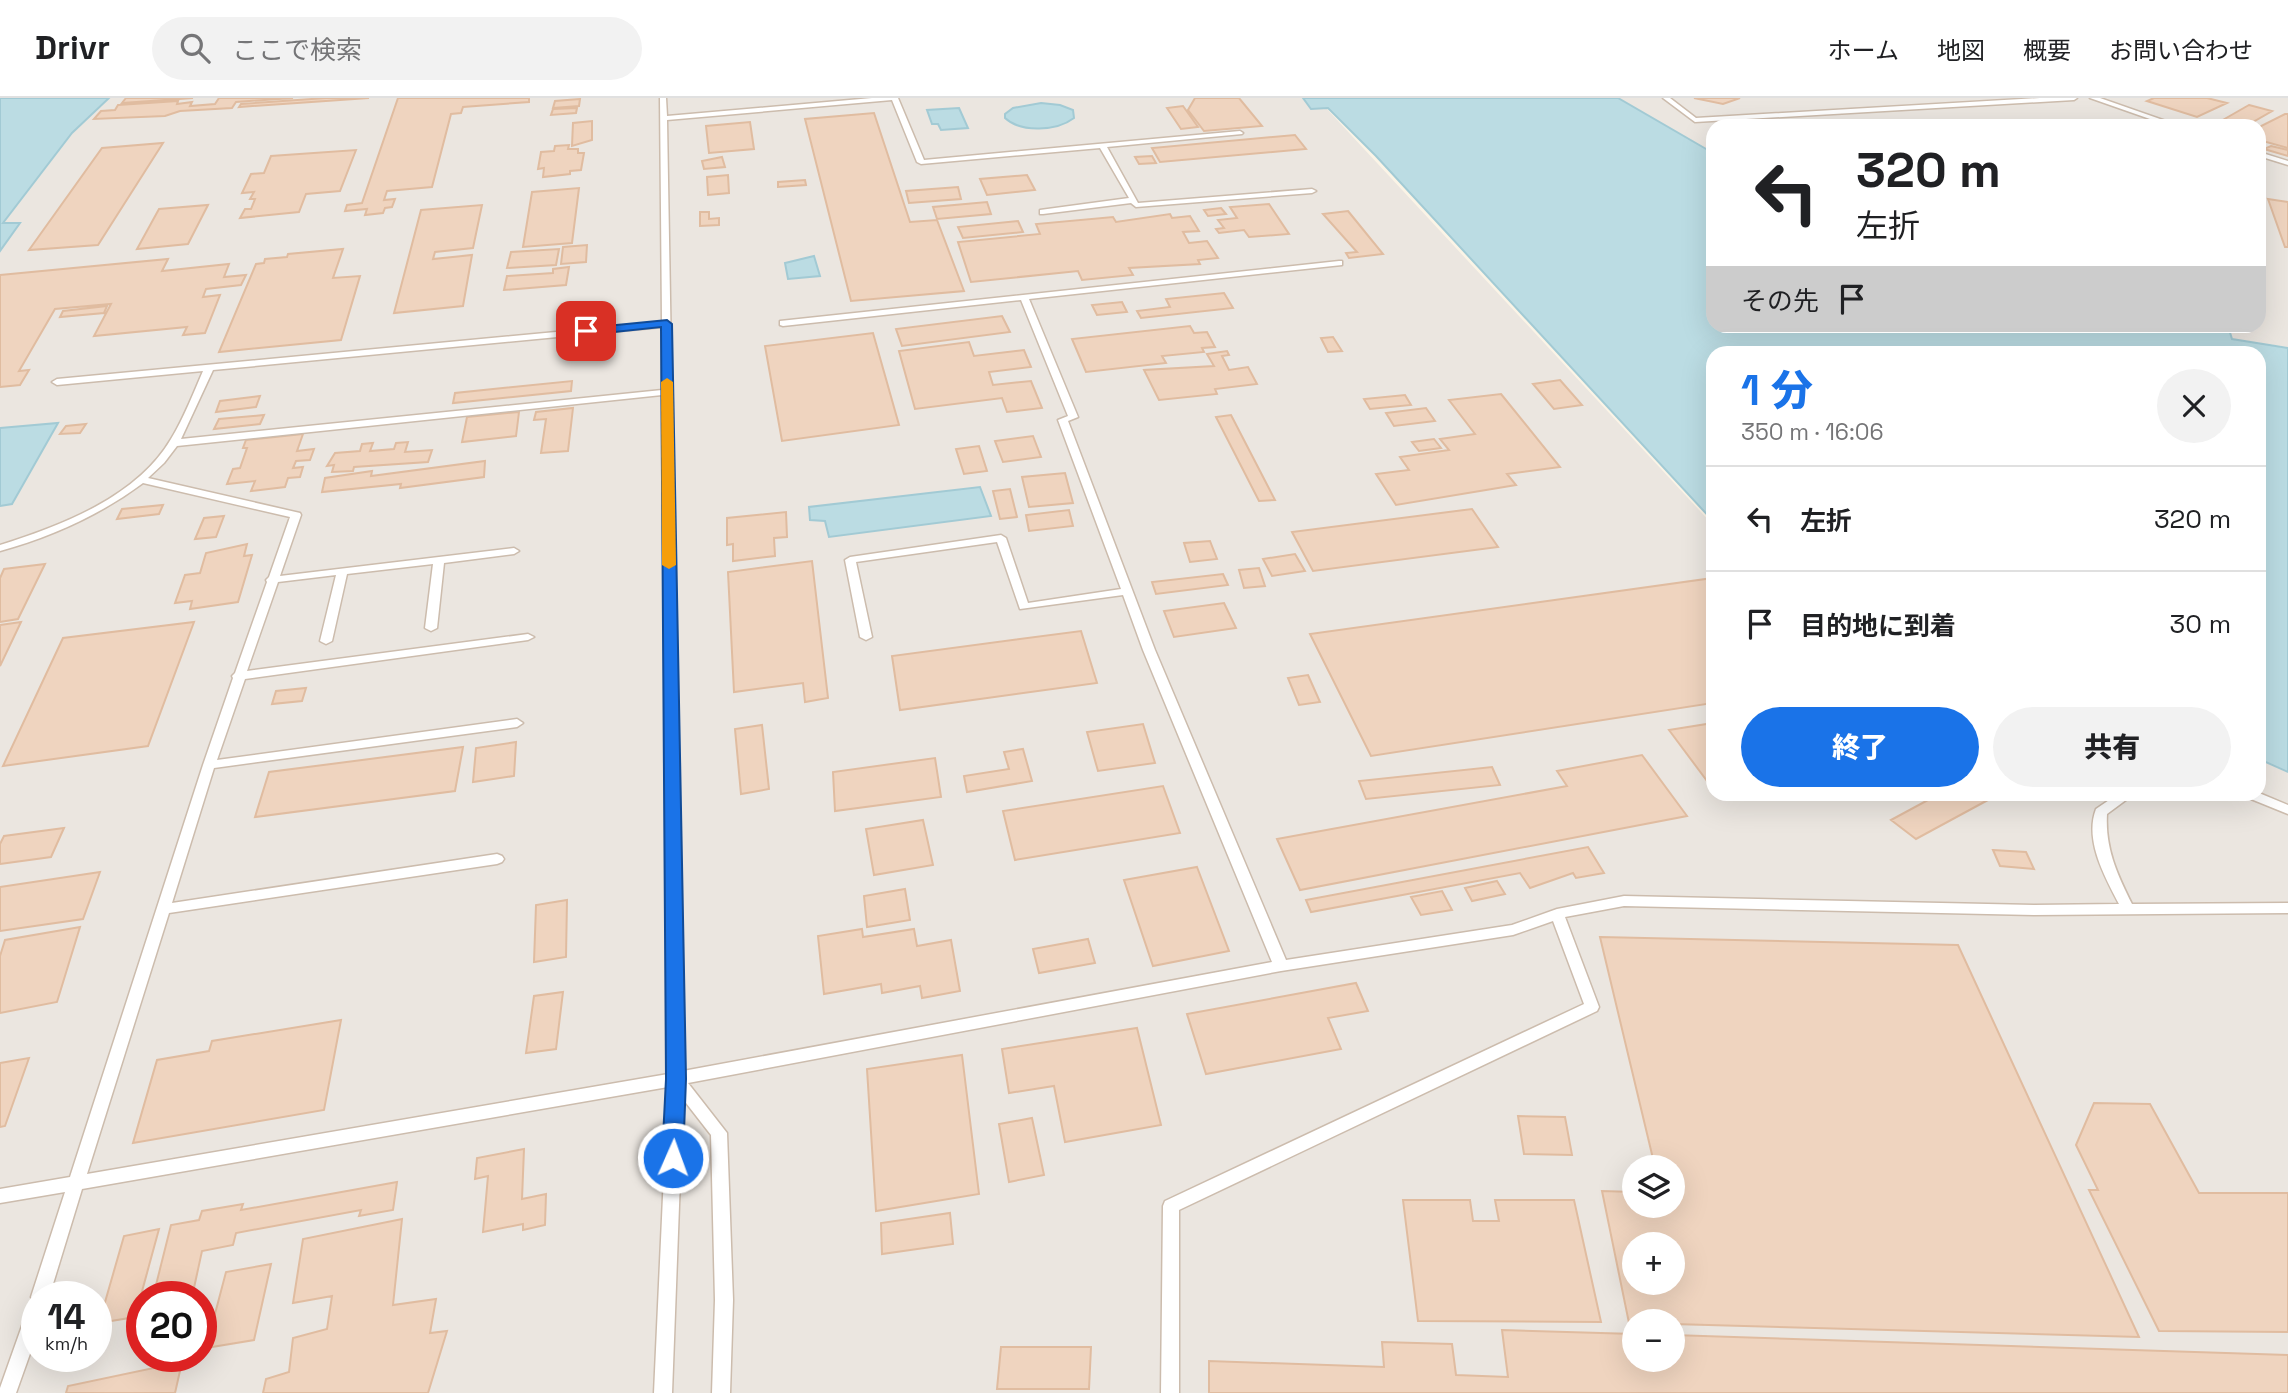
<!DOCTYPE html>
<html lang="ja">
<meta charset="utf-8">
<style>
body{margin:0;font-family:"Space Grotesk","Noto Sans JP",sans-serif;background:#f2f2f2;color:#202124;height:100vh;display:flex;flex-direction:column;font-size:26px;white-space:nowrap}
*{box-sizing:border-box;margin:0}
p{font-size:23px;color:#757577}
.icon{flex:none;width:38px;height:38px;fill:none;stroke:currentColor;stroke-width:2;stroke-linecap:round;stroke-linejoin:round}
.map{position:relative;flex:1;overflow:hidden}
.drawer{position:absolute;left:1706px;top:248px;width:560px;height:455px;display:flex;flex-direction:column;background:#fff;border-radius:21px;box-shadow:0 7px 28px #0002}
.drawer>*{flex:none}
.guide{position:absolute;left:1706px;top:21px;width:560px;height:214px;border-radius:21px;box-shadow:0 7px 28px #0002;background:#fff;color:#202124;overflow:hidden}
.controls{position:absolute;left:1622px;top:1057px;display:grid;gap:14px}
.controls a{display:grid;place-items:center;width:63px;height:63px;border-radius:50%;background:#fff;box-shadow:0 7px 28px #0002;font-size:35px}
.speed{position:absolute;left:21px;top:1183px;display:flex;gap:14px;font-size:35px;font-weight:700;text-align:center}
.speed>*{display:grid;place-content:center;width:91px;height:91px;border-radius:50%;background:#fff;box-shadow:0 7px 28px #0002;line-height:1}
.speed small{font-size:18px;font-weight:400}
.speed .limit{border:10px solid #d22;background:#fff;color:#111}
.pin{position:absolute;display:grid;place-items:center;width:60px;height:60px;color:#fff;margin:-30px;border-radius:14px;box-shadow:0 4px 10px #0006}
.me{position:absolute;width:77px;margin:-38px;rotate:2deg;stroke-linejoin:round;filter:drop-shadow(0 0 5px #0008)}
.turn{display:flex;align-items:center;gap:24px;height:147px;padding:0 35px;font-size:32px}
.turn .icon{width:91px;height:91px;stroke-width:2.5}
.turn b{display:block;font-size:49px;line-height:60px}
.then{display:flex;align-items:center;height:66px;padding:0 35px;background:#0003;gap:14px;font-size:26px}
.round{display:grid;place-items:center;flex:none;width:74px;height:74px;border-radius:37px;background:#f2f2f2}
.head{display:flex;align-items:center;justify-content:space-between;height:119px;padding:0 35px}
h1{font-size:42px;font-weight:800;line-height:52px;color:#1a73e8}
.cta{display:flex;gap:14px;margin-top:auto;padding:14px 35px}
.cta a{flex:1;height:80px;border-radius:42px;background:#1a73e8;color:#fff;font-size:28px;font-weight:800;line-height:80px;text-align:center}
.cta a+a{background:#f2f2f2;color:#202124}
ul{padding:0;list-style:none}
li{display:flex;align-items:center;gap:21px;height:105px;padding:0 35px;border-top:2px solid #e0e0e0}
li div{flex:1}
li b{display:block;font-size:26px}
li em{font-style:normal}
header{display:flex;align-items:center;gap:42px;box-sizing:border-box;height:98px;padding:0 35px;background:#fff;border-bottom:2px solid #e0e0e0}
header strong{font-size:33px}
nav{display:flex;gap:38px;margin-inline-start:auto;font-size:24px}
.search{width:490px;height:63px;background:#f2f2f2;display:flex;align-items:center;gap:18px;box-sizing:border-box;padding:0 24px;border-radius:38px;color:#757577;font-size:26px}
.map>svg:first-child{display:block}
</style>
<header>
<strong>Drivr</strong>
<div class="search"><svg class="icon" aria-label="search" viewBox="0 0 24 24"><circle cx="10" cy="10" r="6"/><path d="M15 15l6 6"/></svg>ここで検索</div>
<nav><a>ホーム</a><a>地図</a><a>概要</a><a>お問い合わせ</a></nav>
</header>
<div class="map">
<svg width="2288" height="1295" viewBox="0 0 2288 1295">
<rect width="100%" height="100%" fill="#fbf4e6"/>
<path fill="#ebe6e0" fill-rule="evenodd" d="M110 0H1302L1311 11 1326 10 1713 427V696H2259V662L2288 674V1295H0V408L13 406 58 326 0 330V153L19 126H3L73 35ZM1634 1069H1673V1108H1634ZM1634 1146H1673V1185H1634ZM37 1199H96V1258H37ZM142 1199H201V1258H142ZM1634 1223H1673V1262H1634Z
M1619 0H2288V249L2232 241 2228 228H2259V28H1713V55Z"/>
<path fill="#bbdce3" stroke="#a2cad4" stroke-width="2" d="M0 0H109L72 35 3 125H20L0 153Z
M1303 0H1618L1713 55V228H2228L2232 241 2288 250V674L2259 661V256H1713V423L1376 58 1328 10 1311 11Z
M1041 5 1060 7 1073 12 1074 20C1057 33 1021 35 1005 20V16L1013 10Z
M959 10 968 30 941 32 938 26H932L927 12Z
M814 158 820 178 788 181 785 165Z
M58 325 12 406 0 408V330Z
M980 389 991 418 829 439 825 423 810 422 809 409Z"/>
<path fill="#efd4bf" stroke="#e0bca0" stroke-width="2" fill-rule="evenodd" d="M126 0H193L122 5Z
M219 0H293L236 4 232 10 180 13 165 18 94 21 101 13 115 12 118 7 178 3 177 6 192 4 190 8 215 6Z
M326 0H369L239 9 241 6Z
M398 0H529V4L463 9 461 15 451 16 432 89 387 93 384 102 395 101 392 109 385 110 383 115 365 117 367 111 345 113 347 107 362 105Z
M1195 0H1239L1262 28 1204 33 1188 12Z
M1694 0H1740L1723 6Z
M2154 0H2207L2227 5 2197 19 2147 3Z
M580 1 579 8 553 10 555 3Z
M2249 7 2272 13 2246 28 2214 27Z
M1183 8 1198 29 1181 31 1167 10Z
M577 10 576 15 551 17 553 11Z
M874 15 910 124 937 122 964 193 851 203 805 21Z
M2285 16H2288V50L2259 42V29Z
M592 23V42L572 48 573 25Z
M750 24 754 51 709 55 706 28Z
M1295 37 1306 51 1160 64 1152 50Z
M163 45 98 147 29 152 102 50Z
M569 47 568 51H578V55H584L581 72 570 73V76L543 79 544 70 538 71 541 54 554 53 555 48Z
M2271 48 2288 52V58L2264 51Z
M356 52 340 93 306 96 299 114 240 120 245 111H251L255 101H250L254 94 242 95 251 76 264 75 271 58Z
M1152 58 1156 65 1139 66 1135 59Z
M722 59 725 69 704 71 702 63Z
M728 77 729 95 708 97 707 79Z
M1027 77 1035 92 987 97 980 81Z
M805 82 806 87 778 89V84Z
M958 89 961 101 909 105 906 93Z
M579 90 572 145 523 149 532 94Z
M2268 101 2288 104V149H2285Z
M987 104 991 116 937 121 933 109Z
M1269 106 1289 136 1249 139 1244 132 1219 135 1216 131 1224 130 1218 122 1237 120 1230 109Z
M208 107 188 146 137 151 159 111Z
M482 107 473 150 435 154 433 161 472 157 463 208 394 215 421 112Z
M1221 110 1226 116 1208 118 1204 112Z
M1348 113 1383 156 1349 160 1346 155 1357 154 1323 116Z
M700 114H709V121L719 120V127L700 128Z
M1170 116 1172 120 1190 118 1199 133 1183 134 1189 145 1207 143 1218 160 1198 162 1200 166 1129 170 1133 177 1082 182 1078 173 971 184 958 144 1040 136 1036 126 1113 119 1116 124Z
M1018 123 1023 134 963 140 958 129Z
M587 147 586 164 561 166 563 149Z
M343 151 333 180 360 178 341 242 219 254 256 166 264 165 265 161 287 159 288 156Z
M559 151 556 167 507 170 511 154Z
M168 161 162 173 229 166 224 179 246 177 241 187 206 191 203 199 220 197 205 235 183 237 187 229 94 238 111 206 55 211 19 273 29 272 20 287 0 289V177Z
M569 169 566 187 504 192 507 178 553 175V171Z
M1224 195 1233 210 1141 220 1137 213 1170 209 1166 201Z
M1122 204 1127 214 1097 217 1092 207Z
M107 208 104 215 60 219 63 213Z
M1002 218 1010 234 902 248 896 231Z
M1190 228 1194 235 1207 234 1215 249 1202 250 1204 254 1162 258 1166 265 1086 274 1072 241Z
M873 235 899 327 782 343 765 248Z
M1333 239 1342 253 1328 254 1321 240Z
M602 243 601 252 588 253 589 245Z
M969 244 974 258 1024 252 1031 269 989 274 993 287 1031 283 1042 310 1007 314 1002 300 915 311 899 253Z
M1227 253 1229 257 1222 258 1229 272 1248 269 1257 286 1215 291 1217 296 1159 302 1144 272 1214 268 1207 256Z
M1560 282 1582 307 1554 311 1533 286Z
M572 283 571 293 453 305 455 295Z
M1501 296 1560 369 1507 376 1516 387 1396 407 1376 376 1409 372 1400 359 1449 352 1440 341 1475 336 1449 302Z
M1405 297 1411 307 1370 311 1364 301Z
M260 298 256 309 216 314 220 303Z
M573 310 568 353 541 355 546 321 534 322 536 314Z
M1426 310 1435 323 1394 328 1386 315Z
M519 314 516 338 462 344 467 319Z
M264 317 260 326 214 331 219 321Z
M1231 317 1275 402 1259 403 1216 319Z
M86 326 80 335 60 336 66 328Z
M303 336 297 353 314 351 310 362 296 363 293 370 303 369 300 379 288 380 285 389 251 393 255 383 227 386 233 371 240 370 247 350H243L246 342Z
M1033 338 1041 359 1003 364 995 343Z
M1434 341 1441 350 1419 353 1412 344Z
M408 344 405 354 432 352 428 364 354 369 353 373 332 374 334 367 327 368 335 355 360 353 362 346 373 345 370 353 394 351 396 345Z
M979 348 987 373 964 376 956 351Z
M485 363 484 379 400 390 401 386 322 394 325 380 372 373 371 378Z
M1065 375 1073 405 1029 409 1022 379Z
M1010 391 1017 419 1000 421 993 393Z
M163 407 159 416 117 421 122 411Z
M1472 411 1498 449 1313 473 1292 434Z
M1069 412 1073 428 1029 433 1026 417Z
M786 414 787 439 774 440 775 458 733 463V446L727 447V420Z
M224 418 216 439 195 441 204 420Z
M1210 443 1217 461 1190 464 1184 445Z
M247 446 244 458 252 457 238 504 190 511 192 503 175 505 185 477 200 475 206 455Z
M1295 456 1305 473 1272 478 1263 461Z
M812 463 828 600 805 604 803 585 734 594 728 474Z
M45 466 18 521 0 524V480L4 471Z
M1259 470 1265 488 1244 490 1239 472Z
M1223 476 1228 487 1156 496 1152 484Z
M1713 480V605L1371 658 1310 536Z
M1224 505 1236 530 1174 539 1164 513Z
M21 524 0 568V527Z
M194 524 148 648 3 668 63 540Z
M1081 533 1097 585 900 612 892 558Z
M1308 577 1320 604 1299 607 1288 580Z
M306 590 302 603 272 606 276 593Z
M1713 625V691L1669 632Z
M1143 626 1155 665 1098 673 1087 634Z
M762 627 769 691 741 696 735 631Z
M516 644 514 678 473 684 476 650Z
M463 649 455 693 255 719 269 674Z
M1023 651 1032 683 967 694 964 678 1009 671 1004 654Z
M1642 657 1687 718 1300 792 1277 741 1567 688 1557 673Z
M935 660 941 699 835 713 833 674Z
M1492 669 1500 687 1366 701 1359 683Z
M1163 688 1180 735 1015 762 1003 713Z
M1939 696H1999L1916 741 1891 722Z
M923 722 933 767 874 777 866 731Z
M64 730 51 759 0 766V746L4 738Z
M1588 749 1604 775 1576 780 1573 775 1530 790 1520 775 1311 814 1306 802Z
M1993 752 2026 754 2034 771 2000 768Z
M1197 769 1229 853 1153 868 1124 782Z
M100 774 83 821 0 833V789Z
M1497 783 1505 796 1472 803 1465 790Z
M905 791 910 822 867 829 864 798Z
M1442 793 1452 812 1421 817 1411 799Z
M567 802 566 859 534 864 536 807Z
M80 829 57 904 0 915V858L5 842Z
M862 831 863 839 914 831 917 848 951 842 960 893 922 900 920 888 882 895 881 886 824 896 818 838Z
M1600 839 1958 847 2139 1239 1673 1226V1223L1629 1225 1602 1093 1634 1094V1108H1673V1069H1655ZM1634 1146H1673V1185H1634Z
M1088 841 1095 865 1039 875 1033 851Z
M1356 885 1368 913 1328 920 1341 951 1206 976 1187 916Z
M563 894 556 951 526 955 534 898Z
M341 922 324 1012 133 1045 157 962 209 953 212 943Z
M1137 930 1161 1027 1065 1044 1054 988 1009 995 1002 951Z
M962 957 979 1096 876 1113 867 971Z
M29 960 5 1028 0 1029V965Z
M2094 1005 2150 1006 2199 1095H2288V1234L2159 1233 2089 1092H2098L2076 1047Z
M1518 1018 1565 1019 1572 1057 1524 1056Z
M1032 1020 1044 1077 1009 1084 999 1026Z
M524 1051 522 1101 546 1096 545 1127 523 1132V1126L483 1134 488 1078 475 1081 477 1060Z
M397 1084 393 1112 359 1118 361 1112 236 1135 233 1147 202 1153 192 1199H153L171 1127 199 1122 202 1113 243 1106 241 1112Z
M1403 1102H1470L1473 1123H1499L1495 1102H1574L1601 1224 1418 1223Z
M950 1115 953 1146 882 1156 881 1125Z
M402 1121 393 1207 436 1201 430 1235 447 1233 428 1295H263L266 1281 289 1274 293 1240 327 1231 332 1198 293 1205 303 1141Z
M159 1131 135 1219 99 1225 124 1138Z
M271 1166 254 1242 206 1250 226 1174Z
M1502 1232 1634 1236V1262H1673V1237L2288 1257V1295H1209V1263L1384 1269 1382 1244 1452 1246 1456 1277 1508 1279Z
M1001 1249H1091L1089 1291H997Z
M182 1264 175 1295H66L68 1288Z"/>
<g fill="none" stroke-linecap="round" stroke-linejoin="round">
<g stroke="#ccbcad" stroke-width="3">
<path id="lane" d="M660 0H666L667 18 872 0H898L924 62 1240 33 1243 35 1242 36 1107 49 1138 105 1312 91 1316 93 1312 95 1136 109 1131 105 1043 116H1040V112L1129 100 1100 50 921 66 917 64 892 2 667 22 683 973 1272 864 1143 552 1123 497 1020 511 997 444 856 464 872 539 866 542 860 539 845 462 850 459 1001 437 1006 440 1028 505 1121 491 1058 322 1068 318 1021 202 783 228 780 227V223L1339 163H1342V167L1029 201 1078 319 1068 323 1155 552 1286 862 1512 827 1557 811 1624 798 2034 807 2119 806C2105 779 2084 742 2096 711L2118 696H2134L2107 716C2105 750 2117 776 2132 806L2288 805V815L2034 817 1624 808 1565 819 1599 909 1597 913 1179 1112V1295H1161L1163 1108 1165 1103 1584 906 1553 823 1513 837 1281 873 688 985 727 1035 733 1202 730 1295H712L715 1202 711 1037 683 1001 672 1295H654L668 989 82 1091 49 1199H37V1236L16 1295H0V1290L28 1211 31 1205 34 1204 31 1199 65 1094 0 1105V1091L70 1079 203 667 233 580 232 578 235 575 267 484 266 482 269 479 290 419 143 385C100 417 51 439 0 453V447C61 428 137 399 171 341 184 320 193 296 203 273L57 287 52 284 57 281 662 224ZM662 229V292L181 341 213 272ZM662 297 668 976 87 1076 169 815 497 766 502 764 504 761 502 758 497 756 172 805 214 670 517 629 523 625 517 621 217 662 245 581 528 542 534 539 528 536 247 573 278 484 336 477 320 543 326 546 332 543 347 476 433 466 425 530 431 533 437 530 444 465 514 456 519 453 514 450 280 478 301 417 300 415 148 380 164 365 177 348Z
M1663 0H1670L1696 20 2040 0H2077L2074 2 1695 24Z
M2090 0H2100L2180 28H2170Z
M2259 54 2288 63V67L2259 58Z
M2259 695 2288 707V716L2246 699 2244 696H2259Z"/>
</g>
<use href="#lane" fill="#fff" fill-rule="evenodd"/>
</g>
<path fill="#1a73e8" stroke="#114b97" stroke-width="2" d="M667 222 672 226 686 981 683 1060 680 1066 673 1069 665 1066 662 1060 666 981 661 229 586 237 580 233 586 230Z"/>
<path fill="#f59e0b" d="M667 280 673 284 676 467 669 471 662 467 661 284Z"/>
</svg>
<div class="controls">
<a><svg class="icon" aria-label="layers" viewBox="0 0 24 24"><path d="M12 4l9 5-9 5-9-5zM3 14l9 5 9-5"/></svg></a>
<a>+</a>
<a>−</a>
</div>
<div class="speed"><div>14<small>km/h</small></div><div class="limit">20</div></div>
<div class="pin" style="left:586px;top:233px;background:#d93025"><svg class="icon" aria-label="arrive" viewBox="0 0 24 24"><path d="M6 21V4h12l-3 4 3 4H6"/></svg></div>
<svg class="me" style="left:673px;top:1060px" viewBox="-20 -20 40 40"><circle r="17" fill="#1a73e8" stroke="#fff" stroke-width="3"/><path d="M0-11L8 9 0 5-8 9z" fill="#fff"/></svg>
<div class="guide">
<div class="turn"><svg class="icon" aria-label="left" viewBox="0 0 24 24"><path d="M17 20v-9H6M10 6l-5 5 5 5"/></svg><div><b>320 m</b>左折</div></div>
<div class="then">その先<svg class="icon" aria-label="arrive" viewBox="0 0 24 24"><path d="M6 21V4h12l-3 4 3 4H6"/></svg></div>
</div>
<section class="drawer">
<div class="head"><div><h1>1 分</h1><p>350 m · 16:06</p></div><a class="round"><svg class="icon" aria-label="close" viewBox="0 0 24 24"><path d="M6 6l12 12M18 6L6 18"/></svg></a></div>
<ul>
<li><svg class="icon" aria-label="left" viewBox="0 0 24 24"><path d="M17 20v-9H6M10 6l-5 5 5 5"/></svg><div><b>左折</b></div><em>320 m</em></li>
<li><svg class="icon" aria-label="arrive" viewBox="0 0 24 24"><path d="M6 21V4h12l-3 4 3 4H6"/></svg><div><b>目的地に到着</b></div><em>30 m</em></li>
</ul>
<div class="cta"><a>終了</a><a>共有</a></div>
</section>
</div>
